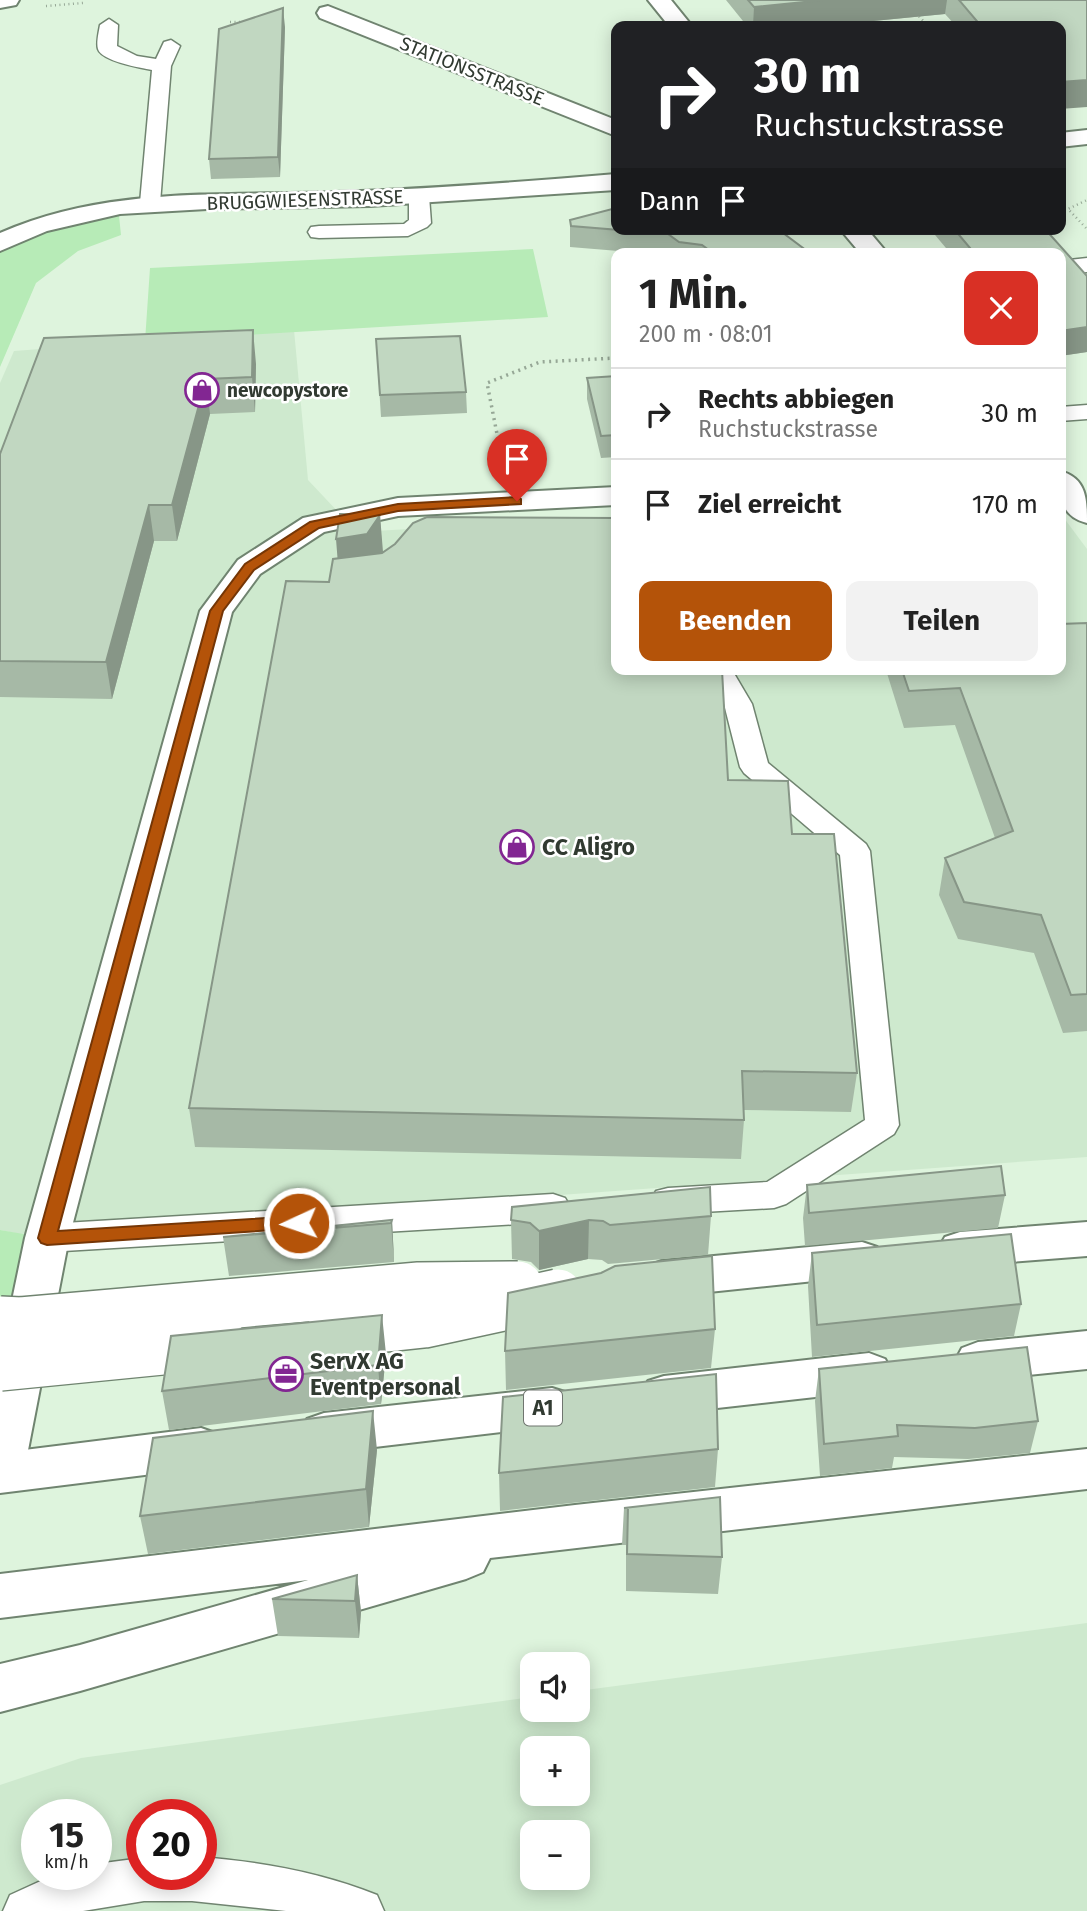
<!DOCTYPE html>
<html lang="de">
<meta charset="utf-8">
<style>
body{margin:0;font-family:"Fira Sans",sans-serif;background:#f2f2f2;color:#222;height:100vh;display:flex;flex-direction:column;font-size:26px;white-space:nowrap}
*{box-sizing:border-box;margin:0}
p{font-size:23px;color:#767676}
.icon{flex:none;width:38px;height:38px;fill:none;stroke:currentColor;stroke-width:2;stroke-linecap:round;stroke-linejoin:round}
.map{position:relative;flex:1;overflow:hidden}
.details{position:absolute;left:611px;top:248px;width:455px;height:427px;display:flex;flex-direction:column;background:#fff;border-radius:14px;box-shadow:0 4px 18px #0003}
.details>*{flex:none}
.guide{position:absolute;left:611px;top:21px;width:455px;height:214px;border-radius:14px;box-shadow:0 4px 18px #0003;background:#202124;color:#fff;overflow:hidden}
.tools{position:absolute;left:520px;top:1652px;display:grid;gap:14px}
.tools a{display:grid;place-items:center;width:70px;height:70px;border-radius:14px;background:#fff;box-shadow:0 4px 18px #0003;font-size:35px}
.speed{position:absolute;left:21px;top:1799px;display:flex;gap:14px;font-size:35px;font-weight:700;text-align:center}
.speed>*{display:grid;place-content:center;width:91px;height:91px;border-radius:50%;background:#fff;box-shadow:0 4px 18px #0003;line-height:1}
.speed small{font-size:18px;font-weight:400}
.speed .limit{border:10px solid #d22;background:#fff;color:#111}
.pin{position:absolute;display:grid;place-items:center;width:60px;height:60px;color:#fff;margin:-72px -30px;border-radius:50% 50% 50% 0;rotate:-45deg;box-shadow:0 0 7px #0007}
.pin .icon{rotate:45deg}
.me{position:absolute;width:77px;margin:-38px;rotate:267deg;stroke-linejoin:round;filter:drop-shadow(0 0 5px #0008)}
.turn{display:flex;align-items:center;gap:24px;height:147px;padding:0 28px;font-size:32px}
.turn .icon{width:91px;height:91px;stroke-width:2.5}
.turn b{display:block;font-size:49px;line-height:60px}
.then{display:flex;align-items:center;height:66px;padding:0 28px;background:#0003;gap:14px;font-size:26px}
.round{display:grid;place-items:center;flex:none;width:74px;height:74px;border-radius:14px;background:#f2f2f2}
.overview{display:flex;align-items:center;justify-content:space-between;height:119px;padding:0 28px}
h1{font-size:42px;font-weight:700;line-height:52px}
.action{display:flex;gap:14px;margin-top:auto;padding:14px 28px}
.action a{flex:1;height:80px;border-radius:14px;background:#b45309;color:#fff;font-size:28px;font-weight:700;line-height:80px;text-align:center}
.action a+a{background:#f2f2f2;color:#222}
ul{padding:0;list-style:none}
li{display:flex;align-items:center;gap:21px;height:91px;padding:0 28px;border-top:2px solid #e0e0e0}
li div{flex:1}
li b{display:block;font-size:26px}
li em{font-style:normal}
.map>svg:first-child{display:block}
</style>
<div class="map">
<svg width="1087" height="1911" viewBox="0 0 1087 1911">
<rect width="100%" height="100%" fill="#def4dd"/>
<path fill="#cee9ce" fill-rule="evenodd" d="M294 330 308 480 357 532 616 517V670H1060L1061 514 1087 549V1157L20 1234 0 1230V383L14 351Z
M1087 1623V1911H0V1785L81 1758 532 1697V1710H578V1691ZM532 1748H578V1794H532ZM37 1815H96V1874H37ZM142 1815H201V1874H142ZM532 1832H578V1878H532Z"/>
<path fill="#b7ebb7" d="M118 206 121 235 78 251 36 283 0 367V243Z
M533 249 548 317 145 341 150 268Z
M0 1230 47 1238 0 1437Z"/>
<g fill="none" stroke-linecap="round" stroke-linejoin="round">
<g stroke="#708470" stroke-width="3">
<path id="service" d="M109 19 118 25 117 46 137 56 156 59 164 42 171 40 180 46 171 66 160 203 157 207H143L140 203 152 70C141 68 101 61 98 49 96 43 99 31 100 25Z
M419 190 426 192 429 196 431 223 427 227 408 236 319 238 311 237 308 232 311 227 319 226 404 224 409 220V196L412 192Z
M1087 258V272L1060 274V261Z
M1087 405V419L1060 421V407Z
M703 670H732L752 704 768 763 866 844 870 851 899 1125 894 1134 786 1204 774 1208 668 1214 656 1211 651 1201 656 1191 668 1188 767 1182 865 1120 840 855 744 773 740 767 724 704Z
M553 1194 565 1198 571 1208 565 1218 553 1222 47 1252 34 1248 29 1238 34 1228 47 1224Z
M201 1857C262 1862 320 1872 377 1895L384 1911H286L192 1901H144L83 1911H3L10 1895 56 1874H96V1864L142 1858V1874H201Z"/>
</g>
<g stroke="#708470" stroke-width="4">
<path id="minor" d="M328 6 616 120V136L320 18 317 13 320 8Z
M1087 130V144L1060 147V133Z
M616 174V190L370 206 207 209 120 214 47 231 0 251V233C107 186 221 196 335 192 429 189 522 182 616 174Z
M616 487V505L398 516 324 532 260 574 232 612 69 1238 24 1471 17 1485 0 1491V1358L25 1238 200 611 238 560 303 518 398 498Z"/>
</g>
<g stroke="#708470" stroke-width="4">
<path id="tertiary" d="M648 0H671L692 26H669Z
M840 229H867L888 254H861Z
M1060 471C1087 478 1087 500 1087 523 1059 516 1060 495 1060 471Z"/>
</g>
<g stroke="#708470" stroke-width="4">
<path id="primary" d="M0 0H19L16 5 0 8Z"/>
</g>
<g stroke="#708470" stroke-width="4">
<path id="motorway" d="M1087 1222V1256L960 1266 945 1261 938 1249 945 1237 960 1232Z
M862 1242 877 1247 884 1259 877 1271 862 1276 661 1297 645 1291 639 1279 645 1267 661 1261Z
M1087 1331V1369L978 1380 962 1374 955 1361 962 1348 978 1342Z
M869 1353 885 1359 892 1372 885 1385 869 1391 664 1414 648 1409 641 1395 648 1381 664 1376Z
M552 1388 568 1393 575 1407 568 1421 552 1426 324 1453 307 1447 301 1433 307 1419 324 1413Z
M201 1428 218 1434 225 1448 218 1462 201 1468 0 1493V1453Z
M1087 1449V1489L490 1558 483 1572 466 1579 80 1691 0 1712V1664L80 1645 308 1580 0 1618V1574L575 1505Z"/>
</g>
<path stroke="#96a796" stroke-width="2.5" stroke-dasharray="1 3.5" stroke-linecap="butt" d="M46 6 83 3
M916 13 928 26
M230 22H243
M1086 228 1068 209 1087 200"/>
<path stroke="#96a796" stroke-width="3.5" stroke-dasharray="2 4.5" stroke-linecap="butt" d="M512 463 510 443 498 439 487 383 540 362 616 358"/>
<use href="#service" fill="#fff" fill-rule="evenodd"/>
<use href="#minor" fill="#fff" fill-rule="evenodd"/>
<use href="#tertiary" fill="#fff" fill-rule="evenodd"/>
<use href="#primary" fill="#fff" fill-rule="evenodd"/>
<use href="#motorway" fill="#fff" fill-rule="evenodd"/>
<g stroke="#708470" stroke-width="52" stroke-linecap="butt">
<path id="motorway-bridge" d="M0 1321 21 1322 419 1287 518 1286
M331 1333 424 1323 558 1294
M0 1366 223 1344"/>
</g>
<use href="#motorway-bridge" stroke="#fff" stroke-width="49"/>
</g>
<path fill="#a6b9a6" d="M726 0H1087L1060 26H956L945 14 822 26H747Z
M285 27 280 177 211 179 209 159Z
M570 220 769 229 811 254H655L570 247Z
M930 229H1045L1087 276V352L1060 356V254H951Z
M44 338 256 364 255 412 210 414 177 541H154L112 699 0 697V454Z
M376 339 466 392 467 413 381 417Z
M616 376V457L601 458 587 399V378Z
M380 515 382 553 616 670 728 780 792 834 857 1073 851 1112 744 1110V1120L741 1159 195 1147 189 1108 329 582 337 559Z
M1087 623V1031L1063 1033 1034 953 958 939 939 895 945 858 995 838 955 725 904 728 886 670H1060Z
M807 1185 1005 1195 998 1228 805 1246 803 1218Z
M711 1216 708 1255 608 1264 602 1260 588 1259 539 1270 531 1262 512 1259 511 1220Z
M392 1220 394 1262 229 1276 223 1237Z
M812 1253 1021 1304 1014 1336 812 1357 808 1286Z
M601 1273 715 1329 711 1368 506 1390 505 1351Z
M386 1354 381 1404 169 1430 162 1391Z
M819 1369 1038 1421 1030 1453 968 1459 894 1457 892 1468 820 1476 815 1401Z
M718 1449 715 1487 500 1511 499 1473Z
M377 1450 369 1527 148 1554 140 1516Z
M720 1497 722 1557 718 1594 626 1591V1545H622L624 1508Z
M357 1575 361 1612 359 1638 278 1636 272 1599Z"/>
<path fill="#879687" d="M824 0H947L945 14 822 26H753L754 7Z
M283 8 285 27 280 177 278 157Z
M1087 80V107L1060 109V82Z
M1087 327V352L1060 356V331Z
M253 330 256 364 255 412 252 377Z
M206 379 210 414 177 541 172 505Z
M149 505 154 541 112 699 106 662Z
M380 515 383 552 370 572 339 577 336 539Z
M392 1220 394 1259V1262L391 1223Z
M589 1220 588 1259 539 1270V1231Z
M382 1315 386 1354 381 1404 378 1365Z
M373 1411 377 1450 369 1527 366 1489Z
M357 1575 361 1612 359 1638 355 1601Z"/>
<path fill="#c1d7c1" stroke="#879687" stroke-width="2" d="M748 0H824L754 7Z
M959 0H1087V80L1060 82V26H981Z
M283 8 278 157 209 159 219 29Z
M616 208V229H769L771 231 783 233 811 254 713 253 702 245 679 242 668 234 571 226 570 220Z
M954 229H1045L1087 276V327L1060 331V254H975Z
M253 330 252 377 206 379 172 505H149L106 662 0 661V454L44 338Z
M460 336 466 392 380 395 376 339Z
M616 376V435L601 436 587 378Z
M340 514 380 515 367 534 336 539Z
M427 517 616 518V670H722L728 780 788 781 792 834H834L857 1073 742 1071 744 1120 189 1108 286 581 329 582 333 559 382 553 395 544 413 523Z
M1087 623V994L1071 995 1041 915 964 902 945 858 1013 831 960 688 909 691 902 670H1060V624Z
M1001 1166 1005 1195 809 1213 807 1185Z
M710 1187 711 1216 610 1225 603 1221 589 1220 539 1231 530 1223 511 1220 512 1207Z
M392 1220 391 1223 223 1237Z
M1011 1234 1021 1304 817 1325 812 1253Z
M712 1256 715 1329 505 1351 508 1293 601 1273 615 1266Z
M382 1315 378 1365 162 1391 171 1336Z
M1027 1347 1038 1421 975 1428 897 1425 898 1436 824 1444 819 1369Z
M716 1374 718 1449 499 1473 503 1397Z
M373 1411 366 1489 140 1516 153 1438Z
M720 1497 722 1557 627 1554 628 1508H624Z
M357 1575 355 1601 272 1599Z"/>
<path fill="#b45309" stroke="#753606" stroke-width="2" d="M517 497 521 499V504L398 511 319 528 254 570 223 611 58 1231 299 1216 305 1218 308 1223 305 1228 47 1245 41 1243 38 1238 210 611 245 564 310 522 398 504Z"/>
<defs>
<g id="shop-ring" transform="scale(1.75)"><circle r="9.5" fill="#fff" stroke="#822692" stroke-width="1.5"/><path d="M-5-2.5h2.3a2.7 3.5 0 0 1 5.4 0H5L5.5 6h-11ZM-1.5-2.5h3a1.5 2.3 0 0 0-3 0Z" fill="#822692"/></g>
<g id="office-ring" transform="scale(1.75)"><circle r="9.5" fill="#fff" stroke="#822692" stroke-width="1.5"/><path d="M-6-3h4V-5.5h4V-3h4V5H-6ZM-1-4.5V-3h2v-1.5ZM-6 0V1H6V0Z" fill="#822692"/></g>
</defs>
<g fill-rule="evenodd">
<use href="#shop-ring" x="202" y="390"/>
<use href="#shop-ring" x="517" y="847"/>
<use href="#office-ring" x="286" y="1374"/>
</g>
<g text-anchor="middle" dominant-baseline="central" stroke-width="5" stroke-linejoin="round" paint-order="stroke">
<g font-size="19" fill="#313a31" stroke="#fff">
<text transform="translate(472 71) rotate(22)">STATIONSSTRASSE</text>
<text transform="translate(305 200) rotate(-2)">BRUGGWIESENSTRASSE</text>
</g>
<g font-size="19" font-weight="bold" fill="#313a31" stroke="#fff" text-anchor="start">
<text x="227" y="390">newcopystore</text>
</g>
<rect fill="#fff" stroke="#6f756f" stroke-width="2" x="524" y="1390.5" width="38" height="35" rx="5"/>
<g font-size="21" font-weight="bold" fill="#313a31">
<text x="543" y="1408">A1</text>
</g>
<g font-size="23" font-weight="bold" fill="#313a31" stroke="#fff" text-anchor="start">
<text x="542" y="847">CC Aligro</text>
<text x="310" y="1361">ServX AG<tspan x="310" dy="26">Eventpersonal</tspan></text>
</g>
</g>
</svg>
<div class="tools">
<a><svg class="icon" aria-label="sound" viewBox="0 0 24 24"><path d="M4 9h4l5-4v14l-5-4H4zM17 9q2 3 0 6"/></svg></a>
<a>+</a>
<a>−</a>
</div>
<div class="speed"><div>15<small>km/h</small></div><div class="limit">20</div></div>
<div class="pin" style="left:517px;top:501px;background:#d93025"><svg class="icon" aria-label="arrive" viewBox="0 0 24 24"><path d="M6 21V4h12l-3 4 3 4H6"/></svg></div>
<svg class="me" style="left:299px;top:1223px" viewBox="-20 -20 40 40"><circle r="17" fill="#b45309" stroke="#fff" stroke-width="3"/><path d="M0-11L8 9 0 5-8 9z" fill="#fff"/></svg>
<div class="guide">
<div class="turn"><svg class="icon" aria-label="right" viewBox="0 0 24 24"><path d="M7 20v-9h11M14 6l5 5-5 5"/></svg><div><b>30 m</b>Ruchstuckstrasse</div></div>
<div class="then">Dann<svg class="icon" aria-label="arrive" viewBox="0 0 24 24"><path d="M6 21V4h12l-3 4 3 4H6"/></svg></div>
</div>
<section class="details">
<div class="overview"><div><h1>1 Min.</h1><p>200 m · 08:01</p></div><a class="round" style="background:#d93025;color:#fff"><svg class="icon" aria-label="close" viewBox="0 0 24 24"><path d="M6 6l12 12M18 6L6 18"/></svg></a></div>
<ul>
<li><svg class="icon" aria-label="right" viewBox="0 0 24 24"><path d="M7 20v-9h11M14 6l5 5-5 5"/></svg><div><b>Rechts abbiegen</b><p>Ruchstuckstrasse</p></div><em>30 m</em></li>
<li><svg class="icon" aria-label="arrive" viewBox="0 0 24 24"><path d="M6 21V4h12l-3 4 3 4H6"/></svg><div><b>Ziel erreicht</b></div><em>170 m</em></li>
</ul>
<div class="action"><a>Beenden</a><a>Teilen</a></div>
</section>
</div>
